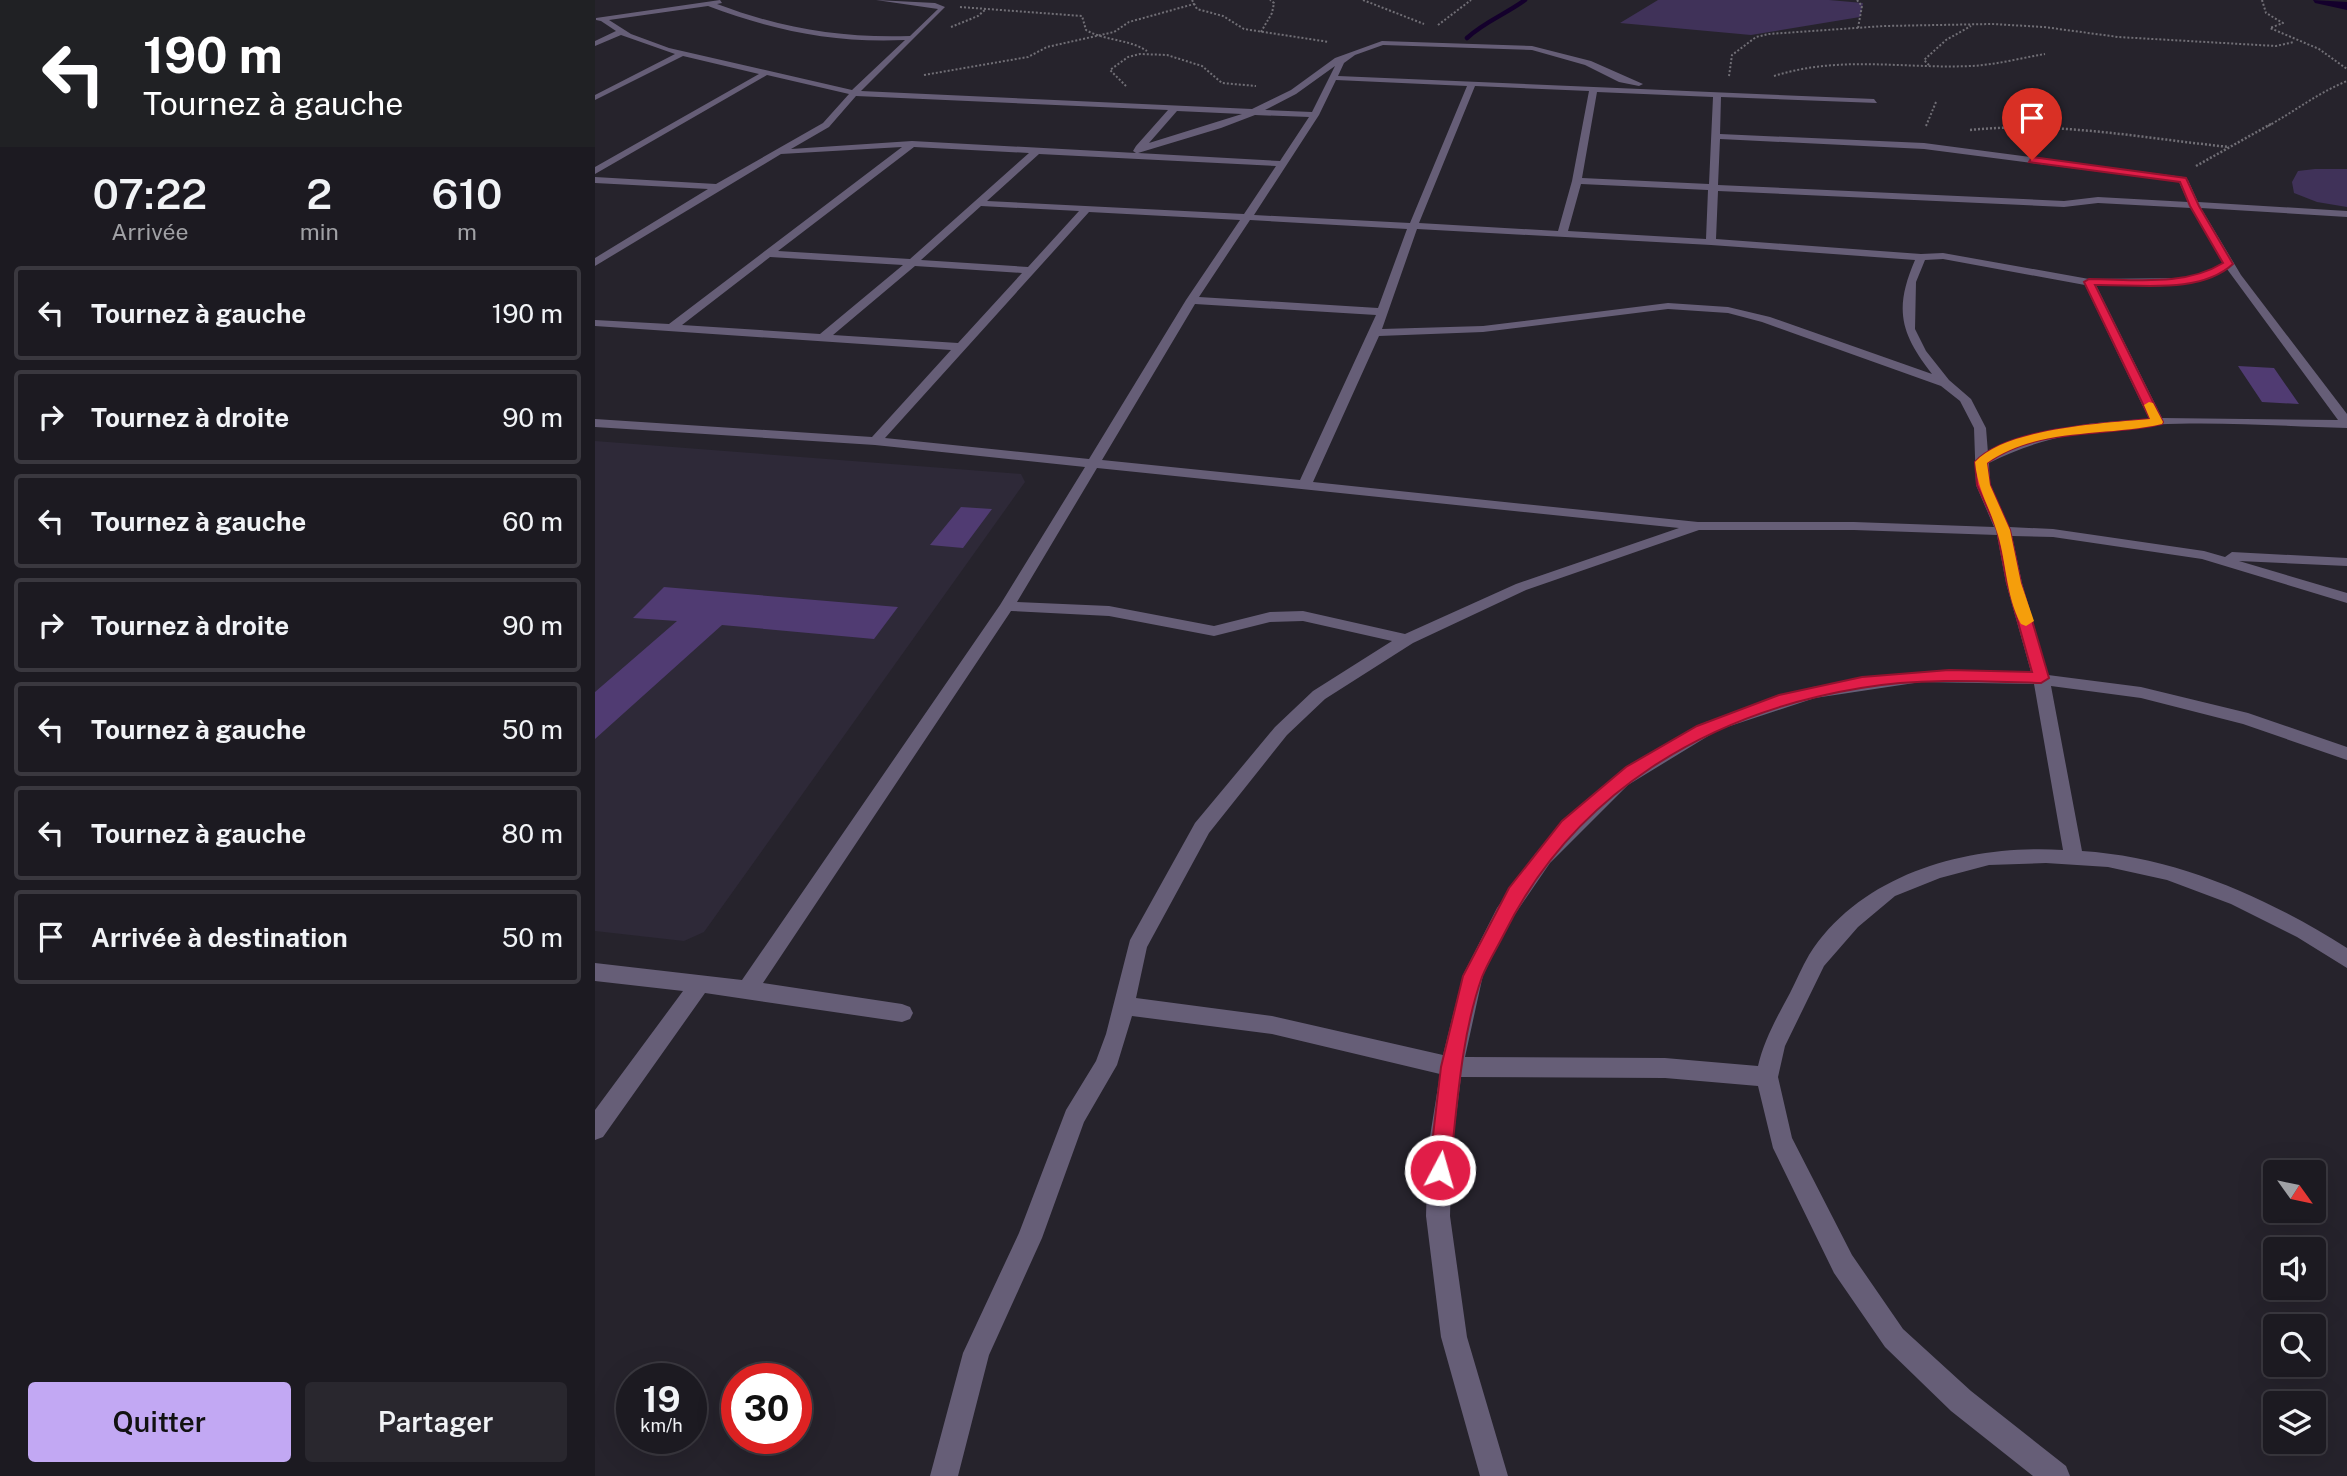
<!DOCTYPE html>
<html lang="fr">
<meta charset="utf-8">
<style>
body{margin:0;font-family:"Public Sans",sans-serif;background:#29272e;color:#f1f3f6;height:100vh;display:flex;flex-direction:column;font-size:26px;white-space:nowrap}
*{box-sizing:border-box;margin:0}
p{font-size:23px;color:#a0a1a5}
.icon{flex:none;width:38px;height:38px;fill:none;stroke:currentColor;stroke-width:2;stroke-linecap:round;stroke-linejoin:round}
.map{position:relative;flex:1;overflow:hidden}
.details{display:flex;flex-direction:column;background:#1c1a21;width:595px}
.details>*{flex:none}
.guide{background:#202124;color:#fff;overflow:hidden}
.needle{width:46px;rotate:123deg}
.fabs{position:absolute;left:1668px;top:1160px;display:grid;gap:14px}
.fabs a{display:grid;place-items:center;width:63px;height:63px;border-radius:7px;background:#1c1a21;box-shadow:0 7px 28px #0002,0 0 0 2px #3a383f;font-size:35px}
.speed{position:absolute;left:21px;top:1363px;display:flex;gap:14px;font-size:35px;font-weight:700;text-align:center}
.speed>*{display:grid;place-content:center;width:91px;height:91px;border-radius:50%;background:#1c1a21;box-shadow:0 7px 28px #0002,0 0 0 2px #3a383f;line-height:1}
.speed small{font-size:18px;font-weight:400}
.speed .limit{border:10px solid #d22;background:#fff;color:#111}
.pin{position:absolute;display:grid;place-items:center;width:60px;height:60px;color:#fff;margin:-72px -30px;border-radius:50% 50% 50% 0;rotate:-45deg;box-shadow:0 0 7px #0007}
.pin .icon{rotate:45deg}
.me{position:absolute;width:77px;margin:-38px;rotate:6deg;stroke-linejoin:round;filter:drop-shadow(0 0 5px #0008)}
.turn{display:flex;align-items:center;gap:24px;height:147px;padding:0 28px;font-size:32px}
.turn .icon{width:91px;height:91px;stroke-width:2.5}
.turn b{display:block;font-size:49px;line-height:60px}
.eta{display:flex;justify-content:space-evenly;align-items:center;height:119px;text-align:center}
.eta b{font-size:42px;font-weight:600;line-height:49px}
.cta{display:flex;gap:14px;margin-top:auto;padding:14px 28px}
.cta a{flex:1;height:80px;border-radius:7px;background:#c2a8f3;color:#111;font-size:28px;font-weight:600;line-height:80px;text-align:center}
.cta a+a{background:#29272e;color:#f1f3f6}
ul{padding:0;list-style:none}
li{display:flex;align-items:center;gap:21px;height:94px;margin:0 14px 10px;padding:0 14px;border:4px solid #3a383f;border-radius:7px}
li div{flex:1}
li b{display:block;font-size:26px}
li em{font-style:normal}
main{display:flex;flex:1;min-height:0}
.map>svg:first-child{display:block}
</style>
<main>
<section class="details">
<div class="guide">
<div class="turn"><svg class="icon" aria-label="left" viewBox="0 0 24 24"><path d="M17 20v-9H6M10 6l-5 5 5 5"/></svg><div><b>190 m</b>Tournez à gauche</div></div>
</div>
<div class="eta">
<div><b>07:22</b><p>Arrivée</p></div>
<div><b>2</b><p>min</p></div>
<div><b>610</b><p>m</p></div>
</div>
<ul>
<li><svg class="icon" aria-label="left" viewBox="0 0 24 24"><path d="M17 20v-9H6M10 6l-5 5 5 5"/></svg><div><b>Tournez à gauche</b></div><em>190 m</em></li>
<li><svg class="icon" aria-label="right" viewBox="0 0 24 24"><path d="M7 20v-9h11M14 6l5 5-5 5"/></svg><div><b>Tournez à droite</b></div><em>90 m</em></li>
<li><svg class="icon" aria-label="left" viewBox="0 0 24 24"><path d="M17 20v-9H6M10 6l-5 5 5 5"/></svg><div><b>Tournez à gauche</b></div><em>60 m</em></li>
<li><svg class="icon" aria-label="right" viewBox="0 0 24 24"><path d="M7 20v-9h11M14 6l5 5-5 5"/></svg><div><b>Tournez à droite</b></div><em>90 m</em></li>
<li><svg class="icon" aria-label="left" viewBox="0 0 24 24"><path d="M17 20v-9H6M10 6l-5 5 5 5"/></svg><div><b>Tournez à gauche</b></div><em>50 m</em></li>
<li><svg class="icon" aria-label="left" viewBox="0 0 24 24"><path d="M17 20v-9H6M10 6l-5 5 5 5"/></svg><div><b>Tournez à gauche</b></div><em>80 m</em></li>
<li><svg class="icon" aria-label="arrive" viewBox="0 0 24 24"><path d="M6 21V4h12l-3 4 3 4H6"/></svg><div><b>Arrivée à destination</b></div><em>50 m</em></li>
</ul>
<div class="cta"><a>Quitter</a><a>Partager</a></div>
</section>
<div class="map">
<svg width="1752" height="1476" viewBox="0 0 1752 1476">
<rect width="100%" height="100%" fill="#26232c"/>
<path fill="#2e2938" d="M0 441 426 474 430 482 109 932 89 941 0 931Z"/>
<path fill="#403259" d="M1063 0H1234L1268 3 1265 17 1156 35 1025 23Z
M1720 169H1752V207L1722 202 1699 193 1697 182 1703 171Z"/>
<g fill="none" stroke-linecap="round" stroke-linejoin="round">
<path stroke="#14002c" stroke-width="4.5" d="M872 38C889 22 911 14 930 0"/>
<path fill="#14002c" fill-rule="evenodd" d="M1718 0 1752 2V10L1720 3Z"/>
</g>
<path fill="#503b72" d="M1643 366 1679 368 1704 404 1667 402Z
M366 507 397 509 368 548 335 545Z
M69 587 303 607 279 639 127 625 0 739V692L82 621 38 618Z"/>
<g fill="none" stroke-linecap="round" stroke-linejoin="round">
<path stroke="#716f76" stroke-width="2" stroke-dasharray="2 2" stroke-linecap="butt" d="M597 0 602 9 628 16 649 29 734 42
M768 0 829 24
M1262 0 1267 6 1263 28
M1667 0 1671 13 1688 23 1675 28 1724 49 1752 69
M365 7 487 16 491 30C510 41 534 39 552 51
M843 25 876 0
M356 27 383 16 391 9
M666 32 677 13 679 3 675 0
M1334 65 1329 60 1351 40 1376 26
M329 75 433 57 452 47 519 32 534 22 599 4
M1134 76 1137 55 1161 37 1174 34 1289 26 1397 24 1449 27 1523 37 1681 46 1699 42
M1179 76C1246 55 1308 69 1376 66 1400 65 1426 58 1450 54
M531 86 515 70 533 57 545 54 572 55 607 66 627 83 661 86
M1331 126 1341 102
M1673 126C1700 111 1723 93 1752 81"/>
<path stroke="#716f76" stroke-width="2.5" stroke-dasharray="2 2" stroke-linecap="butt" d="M1375 130C1462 121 1547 138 1634 147
M1601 166 1676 124"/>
<path fill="#665e77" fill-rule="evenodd" d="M125 0 127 3 122 4C189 29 244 38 315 36L343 9 281 0 340 3 350 7 266 91 657 109 696 90 740 58 787 41 937 46 996 61 1048 84 1044 86 1024 82 990 65 937 50 788 45 760 55 749 63 743 76 1279 99 1282 103 1126 97 1125 134 1329 143 1588 177 1593 180 1603 202 1752 211V217L1606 208 1646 275 1752 414V428C1637 425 1498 409 1394 463L1395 485 1414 527 1458 529 1609 551 1630 557 1637 552 1752 558V566L1644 561 1752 593V603L1607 559 1458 537 1417 536 1427 583 1453 675 1546 687 1653 713 1752 747V760L1648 724 1546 698 1456 686 1487 851C1582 857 1673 898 1752 948V968L1702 937 1636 904 1572 880 1513 867 1451 863 1394 865 1345 878 1300 896 1263 927 1229 966 1190 1046 1183 1077 1197 1138 1257 1255 1308 1329 1376 1391 1471 1466 1475 1476H1438L1356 1411 1290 1347 1239 1273 1178 1148 1163 1086 1070 1078 866 1077 857 1149 855 1216 872 1337 913 1476H885L846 1337 831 1216 833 1149 845 1074 677 1034 537 1016 522 1065 489 1122 447 1238 394 1355 363 1476H335L368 1353 424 1233 471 1110 501 1061 511 1034 535 940 600 823 680 727 718 691 797 641 708 621 675 622 619 636 514 616 416 611 168 983 307 1004 315 1007 318 1013 315 1019 307 1022 110 993 8 1137 0 1140V1110L88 991 0 981V963L147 980 405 605 490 467 280 445 0 427V419L277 437 356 350 0 326V320L74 324 307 147 186 154 0 266V258L113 189 0 183V177L121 184 228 123 254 94 172 75 0 174V167L164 74 88 56 0 100V95L80 54 26 35 0 46V41L21 31 6 21 1 20V18ZM113 6C180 31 237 43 310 40L257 90 74 48 36 34 14 20ZM740 66 717 112 670 110 701 94ZM741 80 872 86 815 223 659 215 724 115ZM880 86 994 91 977 181 963 231 824 223ZM1002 92 1118 97 1114 184 987 178ZM261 96 573 110 541 146 538 151 541 153 317 141 196 149 234 127ZM582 111 647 114 554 143ZM660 115 714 117 685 161 543 153 626 128ZM1125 139 1329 149 1584 182 1593 202 1503 197 1469 201 1123 185ZM319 147 434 153 315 259 183 251ZM444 154 681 166 649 214 392 201ZM986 184 1113 190 1111 239 973 231ZM1123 191 1469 207 1503 203 1596 208 1628 263 1611 273 1587 278 1494 279 1348 253 1326 254 1121 239ZM386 206 484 211 433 267 326 260ZM494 212 645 220 591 300 494 459 290 438ZM655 220 812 229 783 308 604 297ZM822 229 1116 245 1320 260C1299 309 1305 333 1337 374L1175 317 1133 307 1073 303 888 326 787 329ZM175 257 308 265 225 334 87 325ZM1348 259 1490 285 1554 419C1499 422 1443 427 1393 453L1391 428 1376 399 1354 380 1331 351 1320 329 1321 282 1330 260ZM320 266 427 273 363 343 238 335ZM1632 269 1743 420 1567 418 1501 285C1543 285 1595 293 1632 269ZM600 304 781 315 705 480 507 460ZM1073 309 1133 313 1167 322 1346 386 1365 401 1379 428 1381 485 1399 527 1259 522H1103L718 482 784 336 888 332ZM502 468 1084 528 921 584 810 634 708 611 675 612 619 626 514 606 422 602ZM1104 530H1259L1402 535 1411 583 1436 672H1326L1218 687 1111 722 1020 776 941 853 902 908 868 975 848 1055 677 1016 541 998 552 947 614 833 692 735 730 699 818 643 931 590ZM1326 682 1439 684 1468 850C1375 844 1267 872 1214 955 1207 967 1201 981 1195 993 1182 1017 1169 1040 1163 1066L1070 1058 870 1057 888 975 916 920 955 863 1033 785 1123 730 1220 698Z"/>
</g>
<path fill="#e11d48" stroke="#92132f" stroke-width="2" d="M1437 157 1591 178 1604 206 1638 264C1604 295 1543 284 1500 285L1568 422 1567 424C1510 437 1442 427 1392 463L1395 485 1415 530 1426 583 1454 678 1446 683C1386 681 1325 678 1266 688 1113 713 979 793 909 934 902 948 893 962 887 977 866 1036 862 1107 855 1170L852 1177 845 1180 837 1177 834 1170 846 1067 868 976 914 888 967 821 1031 767 1102 726 1184 695 1267 677 1354 670 1437 672 1412 583 1402 530 1382 485 1380 462C1411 428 1510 423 1555 419L1489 282 1494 279C1538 279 1589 287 1628 263L1595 206 1585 182 1434 162Z"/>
<path fill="#f59e0b" d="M1554 402 1558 403 1568 422 1567 424C1510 437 1442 427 1392 463L1395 485 1415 530 1426 583 1439 621 1431 626 1426 624C1410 595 1412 560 1401 529 1393 503 1383 491 1380 462 1411 428 1510 423 1555 419L1549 405Z"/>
</svg>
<div class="fabs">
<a><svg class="needle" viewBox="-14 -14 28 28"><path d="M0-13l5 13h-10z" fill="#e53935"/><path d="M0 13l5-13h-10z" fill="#a0a1a5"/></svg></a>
<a><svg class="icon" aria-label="sound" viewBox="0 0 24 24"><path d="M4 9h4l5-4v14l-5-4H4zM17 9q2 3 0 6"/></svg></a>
<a><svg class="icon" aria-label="search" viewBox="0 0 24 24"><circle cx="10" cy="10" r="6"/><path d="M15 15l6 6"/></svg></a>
<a><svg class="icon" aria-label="layers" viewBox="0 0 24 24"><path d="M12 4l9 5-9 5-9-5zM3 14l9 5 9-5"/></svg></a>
</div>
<div class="speed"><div>19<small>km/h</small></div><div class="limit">30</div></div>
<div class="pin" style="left:1437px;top:160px;background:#d93025"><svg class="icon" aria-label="arrive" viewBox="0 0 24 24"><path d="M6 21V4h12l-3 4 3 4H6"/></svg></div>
<svg class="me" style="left:845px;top:1170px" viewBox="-20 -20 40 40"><circle r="17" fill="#e11d48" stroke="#fff" stroke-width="3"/><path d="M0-11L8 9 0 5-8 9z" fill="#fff"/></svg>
</div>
</main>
